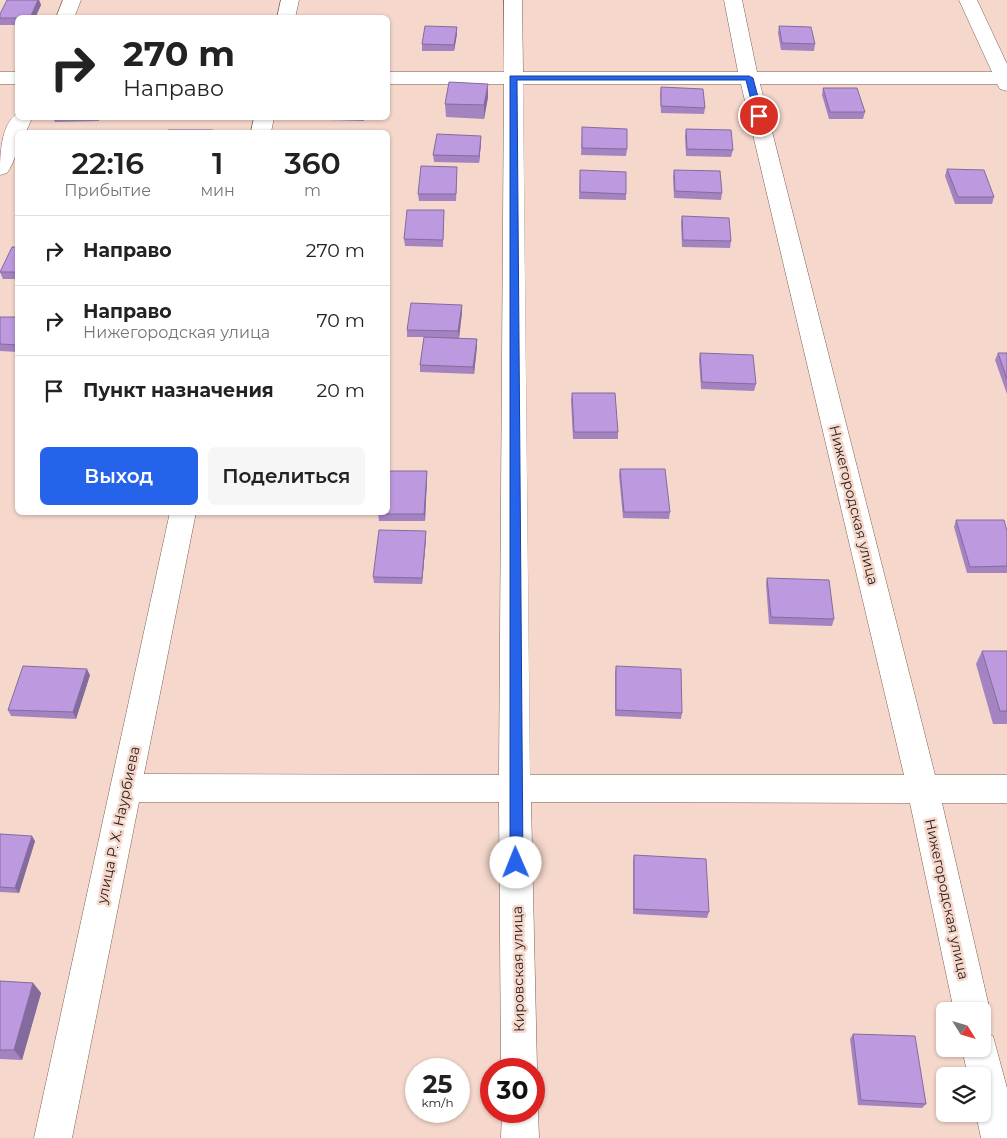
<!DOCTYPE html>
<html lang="ru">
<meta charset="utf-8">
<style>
body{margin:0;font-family:Montserrat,sans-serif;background:#f6f6f6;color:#222;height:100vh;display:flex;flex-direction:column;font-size:19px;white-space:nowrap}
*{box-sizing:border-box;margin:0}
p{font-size:16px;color:#767676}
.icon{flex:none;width:28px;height:28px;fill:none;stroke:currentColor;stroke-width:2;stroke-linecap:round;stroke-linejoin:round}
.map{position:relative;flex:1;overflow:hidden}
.panel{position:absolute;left:15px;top:130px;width:375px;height:385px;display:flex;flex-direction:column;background:#fff;border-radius:8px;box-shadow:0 1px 4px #0004}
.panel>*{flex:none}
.top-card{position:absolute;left:15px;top:15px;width:375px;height:105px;border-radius:8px;box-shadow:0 1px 4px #0004;background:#fff;color:#222;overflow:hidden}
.needle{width:32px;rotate:127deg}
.fabs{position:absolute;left:936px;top:1002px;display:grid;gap:10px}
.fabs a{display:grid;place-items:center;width:55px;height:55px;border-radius:8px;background:#fff;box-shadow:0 1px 4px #0004;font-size:25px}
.speed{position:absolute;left:405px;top:1058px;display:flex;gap:10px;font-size:25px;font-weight:700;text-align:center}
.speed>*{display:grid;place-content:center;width:65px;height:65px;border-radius:50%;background:#fff;box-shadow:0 1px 4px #0004;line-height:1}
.speed small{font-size:12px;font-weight:400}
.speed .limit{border:8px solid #d22;background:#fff;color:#111}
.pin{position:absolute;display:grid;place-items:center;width:42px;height:42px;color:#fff;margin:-21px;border:2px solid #fff;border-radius:50%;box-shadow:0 1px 5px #0007}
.me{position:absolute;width:55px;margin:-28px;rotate:359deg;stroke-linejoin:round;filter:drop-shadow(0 0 4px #0008)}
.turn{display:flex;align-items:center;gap:18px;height:105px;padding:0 25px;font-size:22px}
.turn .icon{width:65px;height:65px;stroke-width:2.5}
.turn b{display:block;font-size:35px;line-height:42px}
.eta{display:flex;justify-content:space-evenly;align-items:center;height:85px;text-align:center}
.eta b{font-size:30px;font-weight:600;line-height:35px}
.cta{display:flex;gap:10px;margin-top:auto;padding:10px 25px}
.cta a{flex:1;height:58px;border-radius:8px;background:#2563eb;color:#fff;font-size:20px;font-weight:600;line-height:58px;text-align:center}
.cta a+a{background:#f6f6f6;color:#222}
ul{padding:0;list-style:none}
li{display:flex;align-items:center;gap:15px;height:70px;padding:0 25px;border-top:1px solid #e0e0e0}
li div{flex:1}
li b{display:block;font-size:19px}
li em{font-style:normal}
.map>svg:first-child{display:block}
</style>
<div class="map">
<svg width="1007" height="1138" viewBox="0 0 1007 1138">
<rect width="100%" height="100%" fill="#f5d7cb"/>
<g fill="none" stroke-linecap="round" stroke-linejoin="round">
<g stroke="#7c6257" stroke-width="1">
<path id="street" d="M63 0H81L74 18H56Z
M281 0H299L295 18H277Z
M504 0H522L523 72H738L724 0H742L757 72H992L959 0H977L1007 64V91L1000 89 997 84H760L935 775H1007V803H942L990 1011 982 1024V1011H954L910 803 531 802 537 1069 534 1077V1069H501L499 802H139L72 1138H34L170 512H196L144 774 499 775 504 84H388V72H504ZM523 84H741L904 775H530Z
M0 72H18V84H0Z
M18 113V118H32L26 132H18C18 148 16 160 7 173L0 175C0 158 0 123 18 113Z
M254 118H274L271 132H251Z
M982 1032 993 1036 1007 1088V1138H981L976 1114H982V1076H968L962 1049H982Z
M534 1100 538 1111 539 1138H501L502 1111H534Z"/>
</g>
<use href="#street" fill="#fff" fill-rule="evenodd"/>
</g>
<path fill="#a384c1" d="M7 0H39L41 5 35 18H18V25H0V18Z
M779 26 815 44 814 51 781 50 778 33Z
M457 34 454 51H422V44Z
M661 87 705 108 704 114 661 113 660 94Z
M823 88 865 112 863 119H829L822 95Z
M488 97 484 119 446 117 445 104Z
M53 118H100L99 121 55 122Z
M173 118H209L208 120H173Z
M329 118H365L364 121 329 120Z
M582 127 627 149 626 156 581 155Z
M686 129 733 150 731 157 686 156 685 136Z
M481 136V143L479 163 434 162 433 155Z
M947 169 994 197 992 204H955L945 176Z
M580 170 626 194V200L579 199Z
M674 170 722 193 721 200 674 198 673 177Z
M457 174 456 201H419L418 194Z
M444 210 443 247 405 246 404 239Z
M682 216 731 241 730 248 682 247 681 223Z
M18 247V279H3L0 272Z
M462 305V312L459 338 477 339V346L474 374 420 372V365L424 337H407V330Z
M0 317H18V352L0 351Z
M700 353 756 384 754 391 701 389 699 360Z
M998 353H1007V394L995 360Z
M572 393 618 432V439H573L571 400Z
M620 469 670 512 669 519 623 518 619 475Z
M427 471V478L425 521H379L378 512Z
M956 520 1007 531V573H967L954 527Z
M426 531V538L422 584 374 583 373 577Z
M767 578 834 619 832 626 769 624 766 584Z
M982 651H1007V724H993L976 664Z
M616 666 682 713 681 719 615 716V673Z
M90 675 76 719 11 716 8 710Z
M0 834 35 841 19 893 0 892Z
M634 855 709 912 707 918 633 914V861Z
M0 981 33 983 41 993 22 1060 0 1059Z
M853 1034 926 1104 922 1108 858 1105 850 1039Z"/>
<path fill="#846b9d" d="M38 0H39L41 5 35 18H30Z
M457 27V34L454 51V45Z
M488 84V97L484 119V105Z
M481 136V143L479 163V156Z
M462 305V312L459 338 458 331Z
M477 339V346L474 374 473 367Z
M427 471V478L425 521 424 514Z
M426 531V538L422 584V578Z
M87 669 90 675 76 719 73 712Z
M32 836 35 841 19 893 15 888Z
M33 983 41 993 22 1060 14 1050Z"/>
<path fill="#bd99e0" stroke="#846b9d" d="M7 0H38L30 18H0V14Z
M425 26 457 27 454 45 422 44Z
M779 26 811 27 815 44 782 43Z
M449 82 488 84 484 105 445 104Z
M661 87 703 89 705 108 661 106Z
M823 88H857L865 112H830Z
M582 127 627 129V149L582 148Z
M686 129 731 130 733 150 687 149Z
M168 130H213L212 132H167Z
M437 134 481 136 479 156 433 155Z
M421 166 457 167 456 194H418Z
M947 169 984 170 994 197H958Z
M580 170 626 172V194L580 192Z
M674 170 720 171 722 193 675 191Z
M407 210H444L443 240 404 239Z
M682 216 729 218 731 241 683 240Z
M12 247H18V272H0Z
M411 303 462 305 458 331 407 330Z
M0 317H18V345L0 344Z
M424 337 477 339 473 367 420 365Z
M700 353 753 355 756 384 702 382Z
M998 353H1007V379Z
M572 393H615L618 432H574Z
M620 469H665L670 512H624Z
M388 471H427L424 514H378V512H388Z
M956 520H1004L1007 531V566L970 567Z
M379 530 426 531 422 578 373 577Z
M767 578 829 580 834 619 771 617Z
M982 651H1007V711H1000Z
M23 666 87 669 73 712 8 710Z
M616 666 681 669 682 713 616 710Z
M0 834 32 836 15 888 0 887Z
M634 855 706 859 709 912 634 909Z
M0 981 33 983 14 1050H0Z
M853 1034 915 1036 926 1104 861 1100Z"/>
<path fill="#2563eb" stroke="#184099" d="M510 76H749L753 78 763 116 759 119 755 116 746 80H517L523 863 521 868 516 870 511 868 510 863Z"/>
<g text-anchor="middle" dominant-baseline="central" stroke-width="5" stroke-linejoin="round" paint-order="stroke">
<g font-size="14" fill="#2b201b" stroke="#f5d7cb">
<text transform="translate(854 505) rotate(76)">Нижегородская улица</text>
<text transform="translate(118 825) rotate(-78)">улица Р. Х. Наурбиева</text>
<text transform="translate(947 899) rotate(78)">Нижегородская улица</text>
<text transform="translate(518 969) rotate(-91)">Кировская улица</text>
</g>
</g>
</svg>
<div class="fabs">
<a><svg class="needle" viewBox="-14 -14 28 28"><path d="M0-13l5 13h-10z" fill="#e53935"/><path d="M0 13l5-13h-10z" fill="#767676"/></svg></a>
<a><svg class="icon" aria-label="layers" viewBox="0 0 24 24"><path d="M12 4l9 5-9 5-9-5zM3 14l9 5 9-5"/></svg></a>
</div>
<div class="speed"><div>25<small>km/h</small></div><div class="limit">30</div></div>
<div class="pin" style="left:759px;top:116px;background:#d93025"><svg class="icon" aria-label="arrive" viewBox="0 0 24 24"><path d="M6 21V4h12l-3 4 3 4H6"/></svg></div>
<svg class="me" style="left:516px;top:863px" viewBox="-20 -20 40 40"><circle r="19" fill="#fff"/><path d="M0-13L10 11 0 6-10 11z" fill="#2563eb"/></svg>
<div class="top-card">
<div class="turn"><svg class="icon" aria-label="right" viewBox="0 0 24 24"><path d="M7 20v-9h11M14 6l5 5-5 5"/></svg><div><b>270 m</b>Направо</div></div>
</div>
<section class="panel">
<div class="eta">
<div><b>22:16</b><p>Прибытие</p></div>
<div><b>1</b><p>мин</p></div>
<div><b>360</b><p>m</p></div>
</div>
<ul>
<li><svg class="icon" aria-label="right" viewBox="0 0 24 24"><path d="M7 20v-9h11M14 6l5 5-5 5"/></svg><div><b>Направо</b></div><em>270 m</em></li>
<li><svg class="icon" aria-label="right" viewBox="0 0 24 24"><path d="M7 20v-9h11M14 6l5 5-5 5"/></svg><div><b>Направо</b><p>Нижегородская улица</p></div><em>70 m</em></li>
<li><svg class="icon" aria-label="arrive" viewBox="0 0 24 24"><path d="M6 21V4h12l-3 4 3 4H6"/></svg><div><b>Пункт назначения</b></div><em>20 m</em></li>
</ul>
<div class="cta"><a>Выход</a><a>Поделиться</a></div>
</section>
</div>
